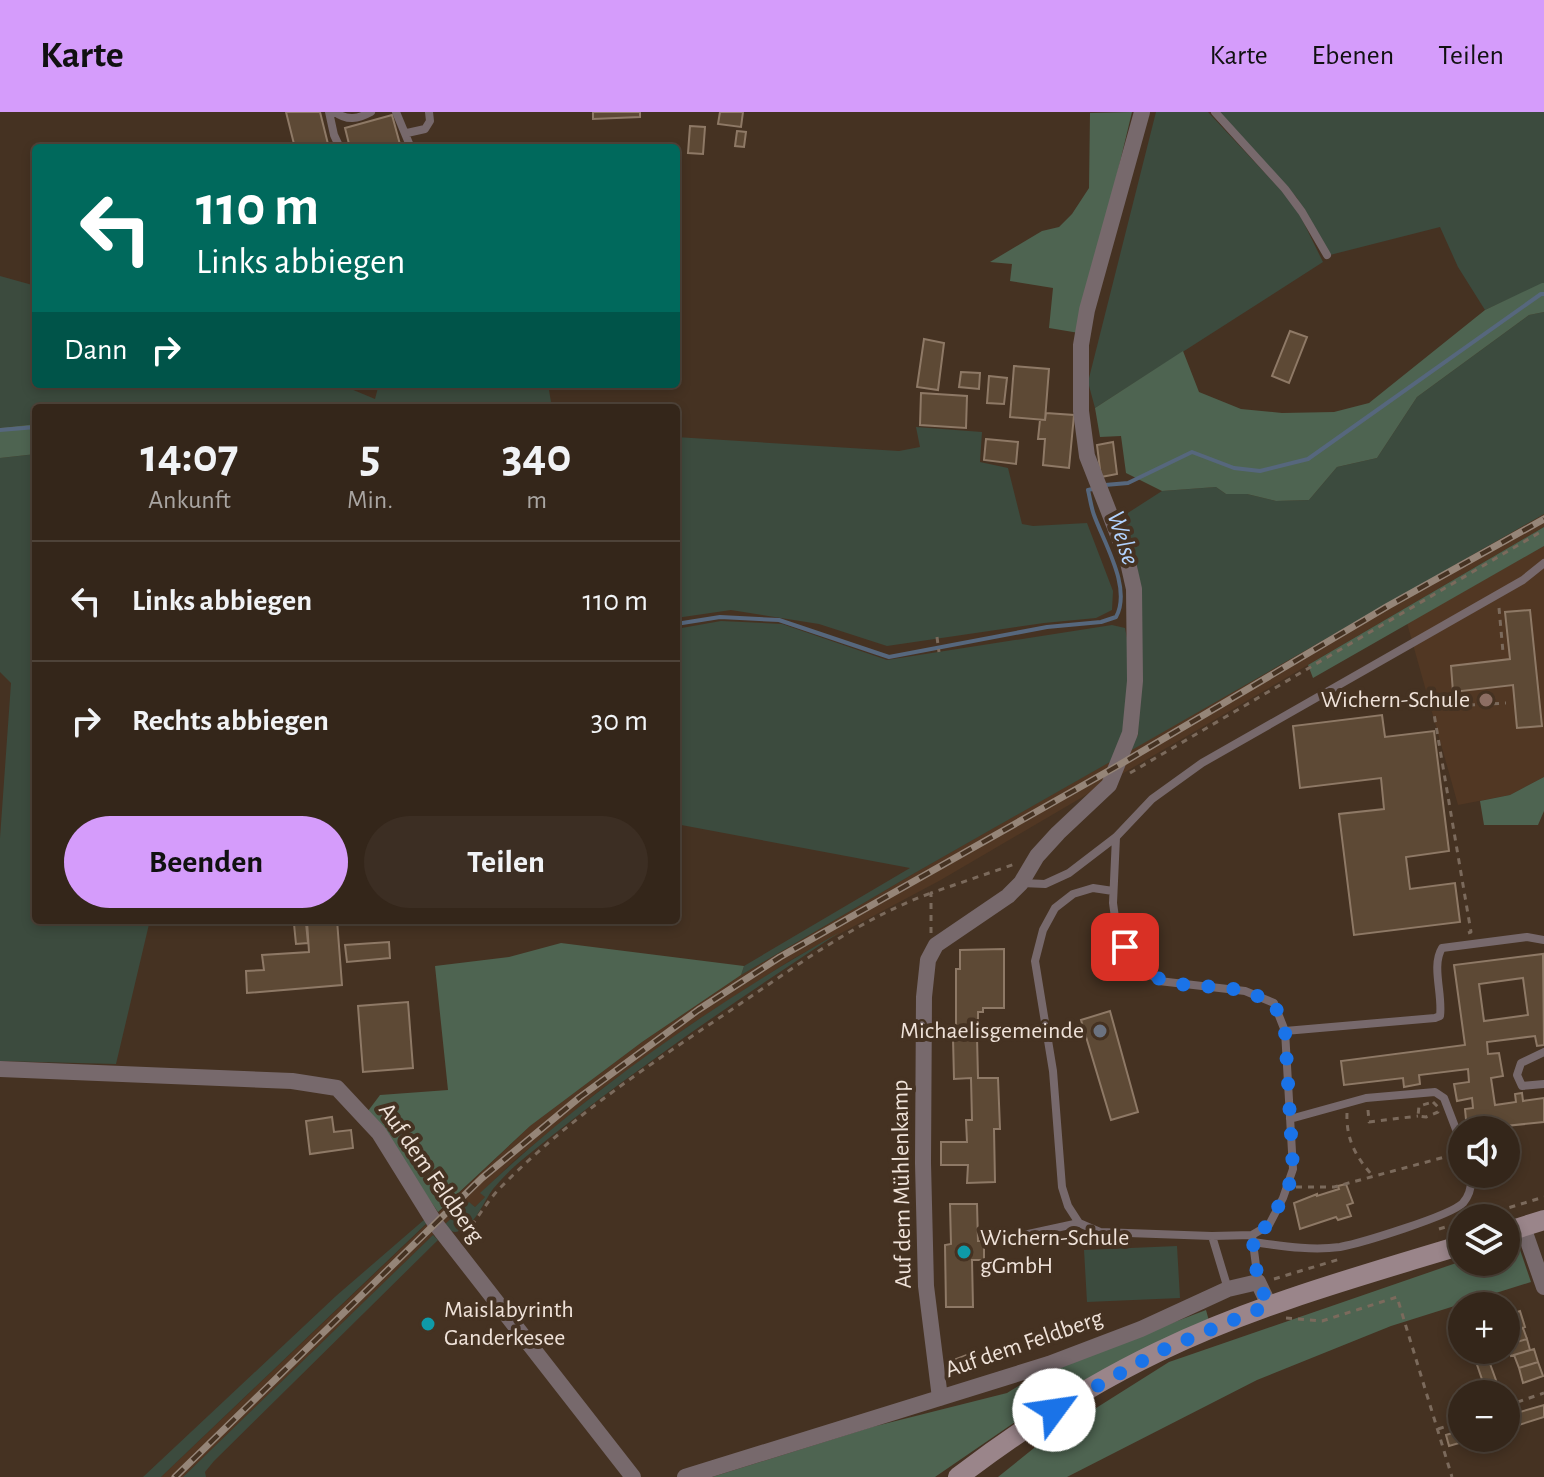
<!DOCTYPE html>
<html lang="de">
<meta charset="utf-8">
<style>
body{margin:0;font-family:"Alegreya Sans",sans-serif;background:#3c2e23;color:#f1f3f6;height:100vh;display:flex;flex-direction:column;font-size:30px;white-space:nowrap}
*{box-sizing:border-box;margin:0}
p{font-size:26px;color:#a9a5a2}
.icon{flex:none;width:44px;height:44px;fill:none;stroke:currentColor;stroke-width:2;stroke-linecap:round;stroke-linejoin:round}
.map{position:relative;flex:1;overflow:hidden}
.details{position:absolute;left:32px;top:292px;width:648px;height:520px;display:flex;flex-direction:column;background:#34261a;border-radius:8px;box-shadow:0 4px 12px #0003,0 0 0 2px #4e4339}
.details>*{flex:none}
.guide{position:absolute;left:32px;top:32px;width:648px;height:244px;border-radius:8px;box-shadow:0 4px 12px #0003,0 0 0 2px #4e4339;background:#00695c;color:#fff;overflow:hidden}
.tools{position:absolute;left:1448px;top:1004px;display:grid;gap:16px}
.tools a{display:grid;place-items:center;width:72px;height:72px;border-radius:50%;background:#34261a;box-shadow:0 4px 12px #0003,0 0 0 2px #4e4339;font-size:40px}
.pin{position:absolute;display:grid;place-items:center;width:68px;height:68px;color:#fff;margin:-34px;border-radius:16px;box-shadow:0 4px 12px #0006}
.me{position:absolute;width:88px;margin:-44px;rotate:59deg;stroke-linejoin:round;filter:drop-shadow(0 0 6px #0008)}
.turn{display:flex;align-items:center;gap:28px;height:168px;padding:0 32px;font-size:36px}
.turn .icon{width:104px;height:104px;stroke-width:2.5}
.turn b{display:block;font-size:56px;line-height:68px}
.then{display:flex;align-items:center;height:76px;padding:0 32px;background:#0003;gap:16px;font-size:30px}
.eta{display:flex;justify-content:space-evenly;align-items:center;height:136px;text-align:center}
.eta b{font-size:48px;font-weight:700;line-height:56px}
.button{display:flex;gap:16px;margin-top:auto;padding:16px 32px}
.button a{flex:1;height:92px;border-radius:48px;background:#d59cfb;color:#111;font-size:32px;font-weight:700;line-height:92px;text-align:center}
.button a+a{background:#3c2e23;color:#f1f3f6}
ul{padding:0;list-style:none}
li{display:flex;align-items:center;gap:24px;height:120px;padding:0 32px;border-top:2px solid #4e4339}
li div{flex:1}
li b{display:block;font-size:30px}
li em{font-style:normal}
header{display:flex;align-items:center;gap:48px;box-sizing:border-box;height:112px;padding:0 40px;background:#d59cfb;color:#111}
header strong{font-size:38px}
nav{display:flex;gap:44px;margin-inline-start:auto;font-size:28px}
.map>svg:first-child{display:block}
</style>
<header>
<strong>Karte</strong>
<nav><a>Karte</a><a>Ebenen</a><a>Teilen</a></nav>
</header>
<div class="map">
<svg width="1544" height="1365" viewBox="0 0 1544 1365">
<rect width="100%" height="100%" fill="#453222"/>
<path fill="#513723" d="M1544 402V415L939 769 794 846 693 911 600 978 516 1047 481 1081 485 1085 475 1095 469 1091 433 1123 183 1365H161L530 1014 642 930 741 863 913 762Z
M1544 434V665L1510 683 1458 693 1407 511Z"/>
<path fill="#3c4b3e" d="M1156 0H1208L1295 93 1323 150 1095 296 1088 270Z
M1218 0H1544V171L1485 198 1458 155 1440 115 1326 144 1297 86Z
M0 164 36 174V272H339L375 287 379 272H548L552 296H36V312L0 316Z
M1544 200V402L1130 639 1133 626 1138 624 1142 484 1136 448 1120 406 1162 379 1216 375 1226 382H1247L1276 389 1309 388 1337 355 1377 346 1417 285 1529 203Z
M916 315 982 320 980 350 1008 356 1022 412 1033 414 1087 411 1113 479 1112 498 1096 506 1044 511 887 534 819 512 731 498 676 506V325L899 339 920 335Z
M36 342V808H150L116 952 0 949V726L11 571 0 560V346Z
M721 509 782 512 887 548 1112 513 1125 516C1134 554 1128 608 1117 646L913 762 741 863 744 854 910 756 676 712V517Z
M840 820C733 891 627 962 528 1043 515 1053 503 1065 493 1077 484 1089 474 1115 459 1119 452 1122 449 1117 444 1113L469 1090 475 1095 485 1085 480 1081C588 979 711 893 840 820Z
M425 1107 427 1111 161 1365H143L336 1184Z
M433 1123 438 1128 214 1349 205 1360 206 1365H183Z
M1177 1134 1180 1186 1087 1190 1084 1138Z"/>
<path fill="#4e6451" d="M1132 0 1079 221 1049 216 1053 176 1010 169 1012 152 990 150 1042 119 1059 115 1072 102 1089 76 1090 1Z
M1542 171H1544V200L1529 203 1417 285 1377 346 1337 355 1309 388 1276 389 1247 382H1226L1216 375 1162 379 1126 361 1121 324 1100 325 1095 296 1183 239 1199 280 1241 297 1282 301 1334 300 1369 291 1485 198Z
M36 312V342L0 346V316Z
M1544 415V434L1313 566 1308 553Z
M1544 665V699L1538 713H1484L1480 689 1510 683Z
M561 831 744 854 741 863 642 930 530 1014 438 1100 368 999 380 983 448 978 435 854 509 845Z
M1517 1129 1531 1170 1391 1214 1257 1268 1067 1365H998L1039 1332 1169 1250 1462 1149 1506 1150V1133Z
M1206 1198 1209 1209 1059 1280 935 1365H712L872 1315 1007 1281 1038 1262Z"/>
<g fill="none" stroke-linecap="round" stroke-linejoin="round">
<path stroke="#56677d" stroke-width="4" d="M0 318 36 315
M1105 373 1128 371 1192 340 1234 356 1260 359 1308 347 1541 182H1544
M676 512 720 505 779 508 889 545 1047 515 1101 510 1116 505C1132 476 1104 431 1094 403 1091 395 1090 386 1088 378L1097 376"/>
</g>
<path fill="#5d4935" stroke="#8e7966" stroke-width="2" fill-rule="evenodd" d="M286 0H320L329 36H295Z
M593 0H640V5L593 7Z
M720 0H743L741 15 718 12Z
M392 3 401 36H350L345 16Z
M690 14 705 15 703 42 688 41Z
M737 19 746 20 744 35 735 34Z
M1290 219 1307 225 1289 271 1272 264Z
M924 227 944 231 938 278 917 275Z
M1014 254 1049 257 1045 308 1010 305Z
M961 260 980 261 979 277 959 275Z
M989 264 1007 266 1004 292 987 291Z
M921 281 967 284 966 316 920 313Z
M1046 301 1074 303 1069 356 1043 353 1045 327H1038L1040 308H1045Z
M986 327 1018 330 1016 352 984 348Z
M1113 330 1117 362 1101 365 1097 333Z
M1530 498 1542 614 1517 616 1513 573 1453 580 1451 554 1510 547 1505 500Z
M1382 603 1385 625 1434 619 1449 739 1406 745 1410 777 1455 771 1460 810 1354 823 1339 702 1384 697 1381 666 1300 676 1293 614Z
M337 808 342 873 247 881 246 859 264 858 262 843 309 840 307 809Z
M306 811 308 831 296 832 294 812Z
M389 830 390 846 347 850 345 833Z
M1004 837V896H983V900H978V915L956 916V857H960V838Z
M1543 842 1544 933 1537 934 1535 924 1487 930 1488 942 1499 941 1503 964 1491 966 1495 993 1516 990 1515 982 1522 981 1523 989 1544 986V1010L1467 1018 1465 997 1473 996 1472 986 1457 989 1454 972 1469 970 1468 957 1419 963 1420 972 1404 975 1403 966 1344 973 1341 949 1465 933 1454 853ZM1523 866 1528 903 1484 909 1479 872Z
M408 890 413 956 363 960 358 894Z
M1110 899 1138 1000 1111 1008 1081 908Z
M988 915V924L977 925 978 966H998L1000 1017H994L995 1070 967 1071 968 1053H941V1030H967L966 1008H972L971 966 954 967 953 926H960V916Z
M332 1005 334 1020 351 1018 353 1036 310 1042 306 1009Z
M1346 1072 1353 1091 1347 1093 1351 1104 1338 1108 1336 1105 1300 1117 1294 1091 1317 1082V1084L1339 1077 1338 1074Z
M950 1092H977L978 1129H984V1148H972L973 1195H946L945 1133 951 1132Z
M1520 1199 1525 1215 1506 1221V1204Z
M1523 1216 1527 1227 1507 1233 1506 1221Z
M1527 1227 1530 1238 1511 1244 1507 1233Z
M1534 1237 1538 1250 1519 1256 1514 1243Z
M1472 1238H1485L1501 1282H1487Z
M972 1241 976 1250 959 1256 956 1247Z
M1538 1250 1543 1264 1523 1271 1519 1256Z
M1544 1293V1305L1506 1317V1304Z
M1462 1318V1326H1476L1449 1334 1446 1323Z"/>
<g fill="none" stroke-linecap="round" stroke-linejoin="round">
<path stroke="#7b6a5c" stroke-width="3" stroke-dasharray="6 6" stroke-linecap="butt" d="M1499 496 1503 540
M937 525 939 540
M1130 661 1544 418
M931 821V781L1015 752
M1468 821 1471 820 1432 590 1442 587 1453 594 1506 591
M1433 990 1439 996 1438 1000 1426 1005 1418 1004 1419 994Z
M1368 998 1369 1010 1418 1004
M1347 1001C1346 1026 1355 1044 1372 1063
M1296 1075H1334L1456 1042
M1475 1106 1544 1085
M1439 1117 1462 1110
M464 1123C477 1108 487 1089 501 1075 571 1004 655 949 737 894 799 852 860 807 931 781
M1274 1167 1340 1147
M1286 1206 1322 1209 1397 1185 1452 1365
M1506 1294 1544 1281
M1438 1317 1462 1309"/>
<path stroke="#77696c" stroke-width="8" d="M329 0 334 23 340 36
M335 0C347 9 358 7 371 0
M396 0 411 36
M1215 0 1285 77 1302 100 1327 143
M407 21 425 17 430 9 429 0
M1116 725 1113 791 1117 820 1133 849 1159 869 1245 879 1274 891 1285 919 1293 1057 1283 1086 1269 1113 1252 1123
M1022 771 1045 772 1069 761 1116 725 1152 687 1202 651 1523 468 1544 451
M1113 779 1093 776 1073 782 1055 796 1043 818 1035 849 1053 959 1062 1075 1068 1094 1079 1111 1100 1120 1212 1124
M1285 919 1435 906 1440 904C1443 882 1431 854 1442 836L1527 825 1544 828
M1544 940 1521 951 1517 963 1522 974 1544 972
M1290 1007 1366 986 1435 980 1444 986 1462 1033
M1000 1128 1079 1111
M1253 1130C1282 1134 1311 1139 1340 1135 1361 1131 1450 1104 1463 1091 1470 1083 1472 1072 1471 1062
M1228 1177 1212 1124 1252 1123 1258 1169"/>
<path stroke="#77696c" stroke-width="16" d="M0 957 292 969 337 976 379 1021 435 1111 633 1365
M1523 1115 1544 1175
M940 1286 926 1174 923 1051 924 885 928 848 936 833 1008 784 1021 771 1037 744 1058 721 1109 673 1130 621 1135 569 1134 477 1127 446 1087 344 1081 299V233L1087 198 1142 0
M685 1365 1049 1252 1141 1217 1228 1177 1258 1170 1269 1193"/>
<path stroke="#9a858a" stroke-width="20" d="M1506 1120 1544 1108
M958 1365C1021 1317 1087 1274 1158 1240 1255 1193 1360 1164 1462 1133"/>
<g stroke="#958578" stroke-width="7">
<path id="rail" d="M175 1365 482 1066 580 985 698 898 780 845 1119 653 1388 494 1544 407"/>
</g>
<use href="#rail" stroke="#453222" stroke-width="4" stroke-dasharray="12" stroke-linecap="butt"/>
</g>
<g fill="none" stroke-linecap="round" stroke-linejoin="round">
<path stroke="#1a73e8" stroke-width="14" stroke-dasharray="0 25.2" d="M1054 1298 1160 1239 1269 1193 1258 1170 1252 1123 1269 1113 1289 1073 1293 1057 1285 919 1274 891C1264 887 1254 882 1244 879 1197 868 1153 885 1125 835"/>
</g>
<circle fill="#8d6e63" stroke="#453222" stroke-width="3" cx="1486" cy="588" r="8"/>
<circle fill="#6b7280" stroke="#453222" stroke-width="3" cx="1100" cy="919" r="8"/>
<g fill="#0f9aa8" stroke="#453222" stroke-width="3">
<circle cx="964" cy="1140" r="8"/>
<circle cx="428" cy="1212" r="8"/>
</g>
<g text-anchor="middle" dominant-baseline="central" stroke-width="8" stroke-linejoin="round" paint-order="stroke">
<g font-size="24" fill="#efe2d9" stroke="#453222" text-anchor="end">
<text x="1470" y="588">Wichern-Schule</text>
<text x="1084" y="919">Michaelisgemeinde</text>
<text x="980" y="1126" text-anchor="start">Wichern-Schule<tspan x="980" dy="28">gGmbH</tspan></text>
<text x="444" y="1198" text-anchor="start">Maislabyrinth<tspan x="444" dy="28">Ganderkesee</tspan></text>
</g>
<g font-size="24" fill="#efe2d9" stroke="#453222">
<text transform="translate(431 1061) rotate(55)">Auf dem Feldberg</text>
<text transform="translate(902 1072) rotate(-91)">Auf dem Mühlenkamp</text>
<text transform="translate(1024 1232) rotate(-19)">Auf dem Feldberg</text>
</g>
<g font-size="26" font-style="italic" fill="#b2d3ff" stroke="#453222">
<text transform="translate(1123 426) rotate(72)">Welse</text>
</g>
</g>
</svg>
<div class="tools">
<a><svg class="icon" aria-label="sound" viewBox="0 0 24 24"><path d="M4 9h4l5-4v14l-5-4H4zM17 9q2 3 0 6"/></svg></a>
<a><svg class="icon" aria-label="layers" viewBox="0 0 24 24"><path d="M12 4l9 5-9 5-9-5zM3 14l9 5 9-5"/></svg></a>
<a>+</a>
<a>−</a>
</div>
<div class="pin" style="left:1125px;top:835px;background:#d93025"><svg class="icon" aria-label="arrive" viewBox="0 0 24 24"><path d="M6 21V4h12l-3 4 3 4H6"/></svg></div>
<svg class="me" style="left:1054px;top:1298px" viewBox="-20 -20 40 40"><circle r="19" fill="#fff"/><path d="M0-13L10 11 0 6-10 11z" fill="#1a73e8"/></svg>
<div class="guide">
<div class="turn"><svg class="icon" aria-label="left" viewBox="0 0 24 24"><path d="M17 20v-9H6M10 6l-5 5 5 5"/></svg><div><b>110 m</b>Links abbiegen</div></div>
<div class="then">Dann<svg class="icon" aria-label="right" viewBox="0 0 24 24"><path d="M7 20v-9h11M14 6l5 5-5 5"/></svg></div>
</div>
<section class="details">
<div class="eta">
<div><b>14:07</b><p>Ankunft</p></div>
<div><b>5</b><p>Min.</p></div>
<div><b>340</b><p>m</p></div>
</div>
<ul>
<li><svg class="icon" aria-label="left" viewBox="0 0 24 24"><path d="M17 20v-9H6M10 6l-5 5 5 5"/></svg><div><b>Links abbiegen</b></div><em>110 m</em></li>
<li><svg class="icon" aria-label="right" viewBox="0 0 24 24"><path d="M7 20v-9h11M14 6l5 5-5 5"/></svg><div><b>Rechts abbiegen</b></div><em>30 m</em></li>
</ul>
<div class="button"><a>Beenden</a><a>Teilen</a></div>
</section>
</div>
